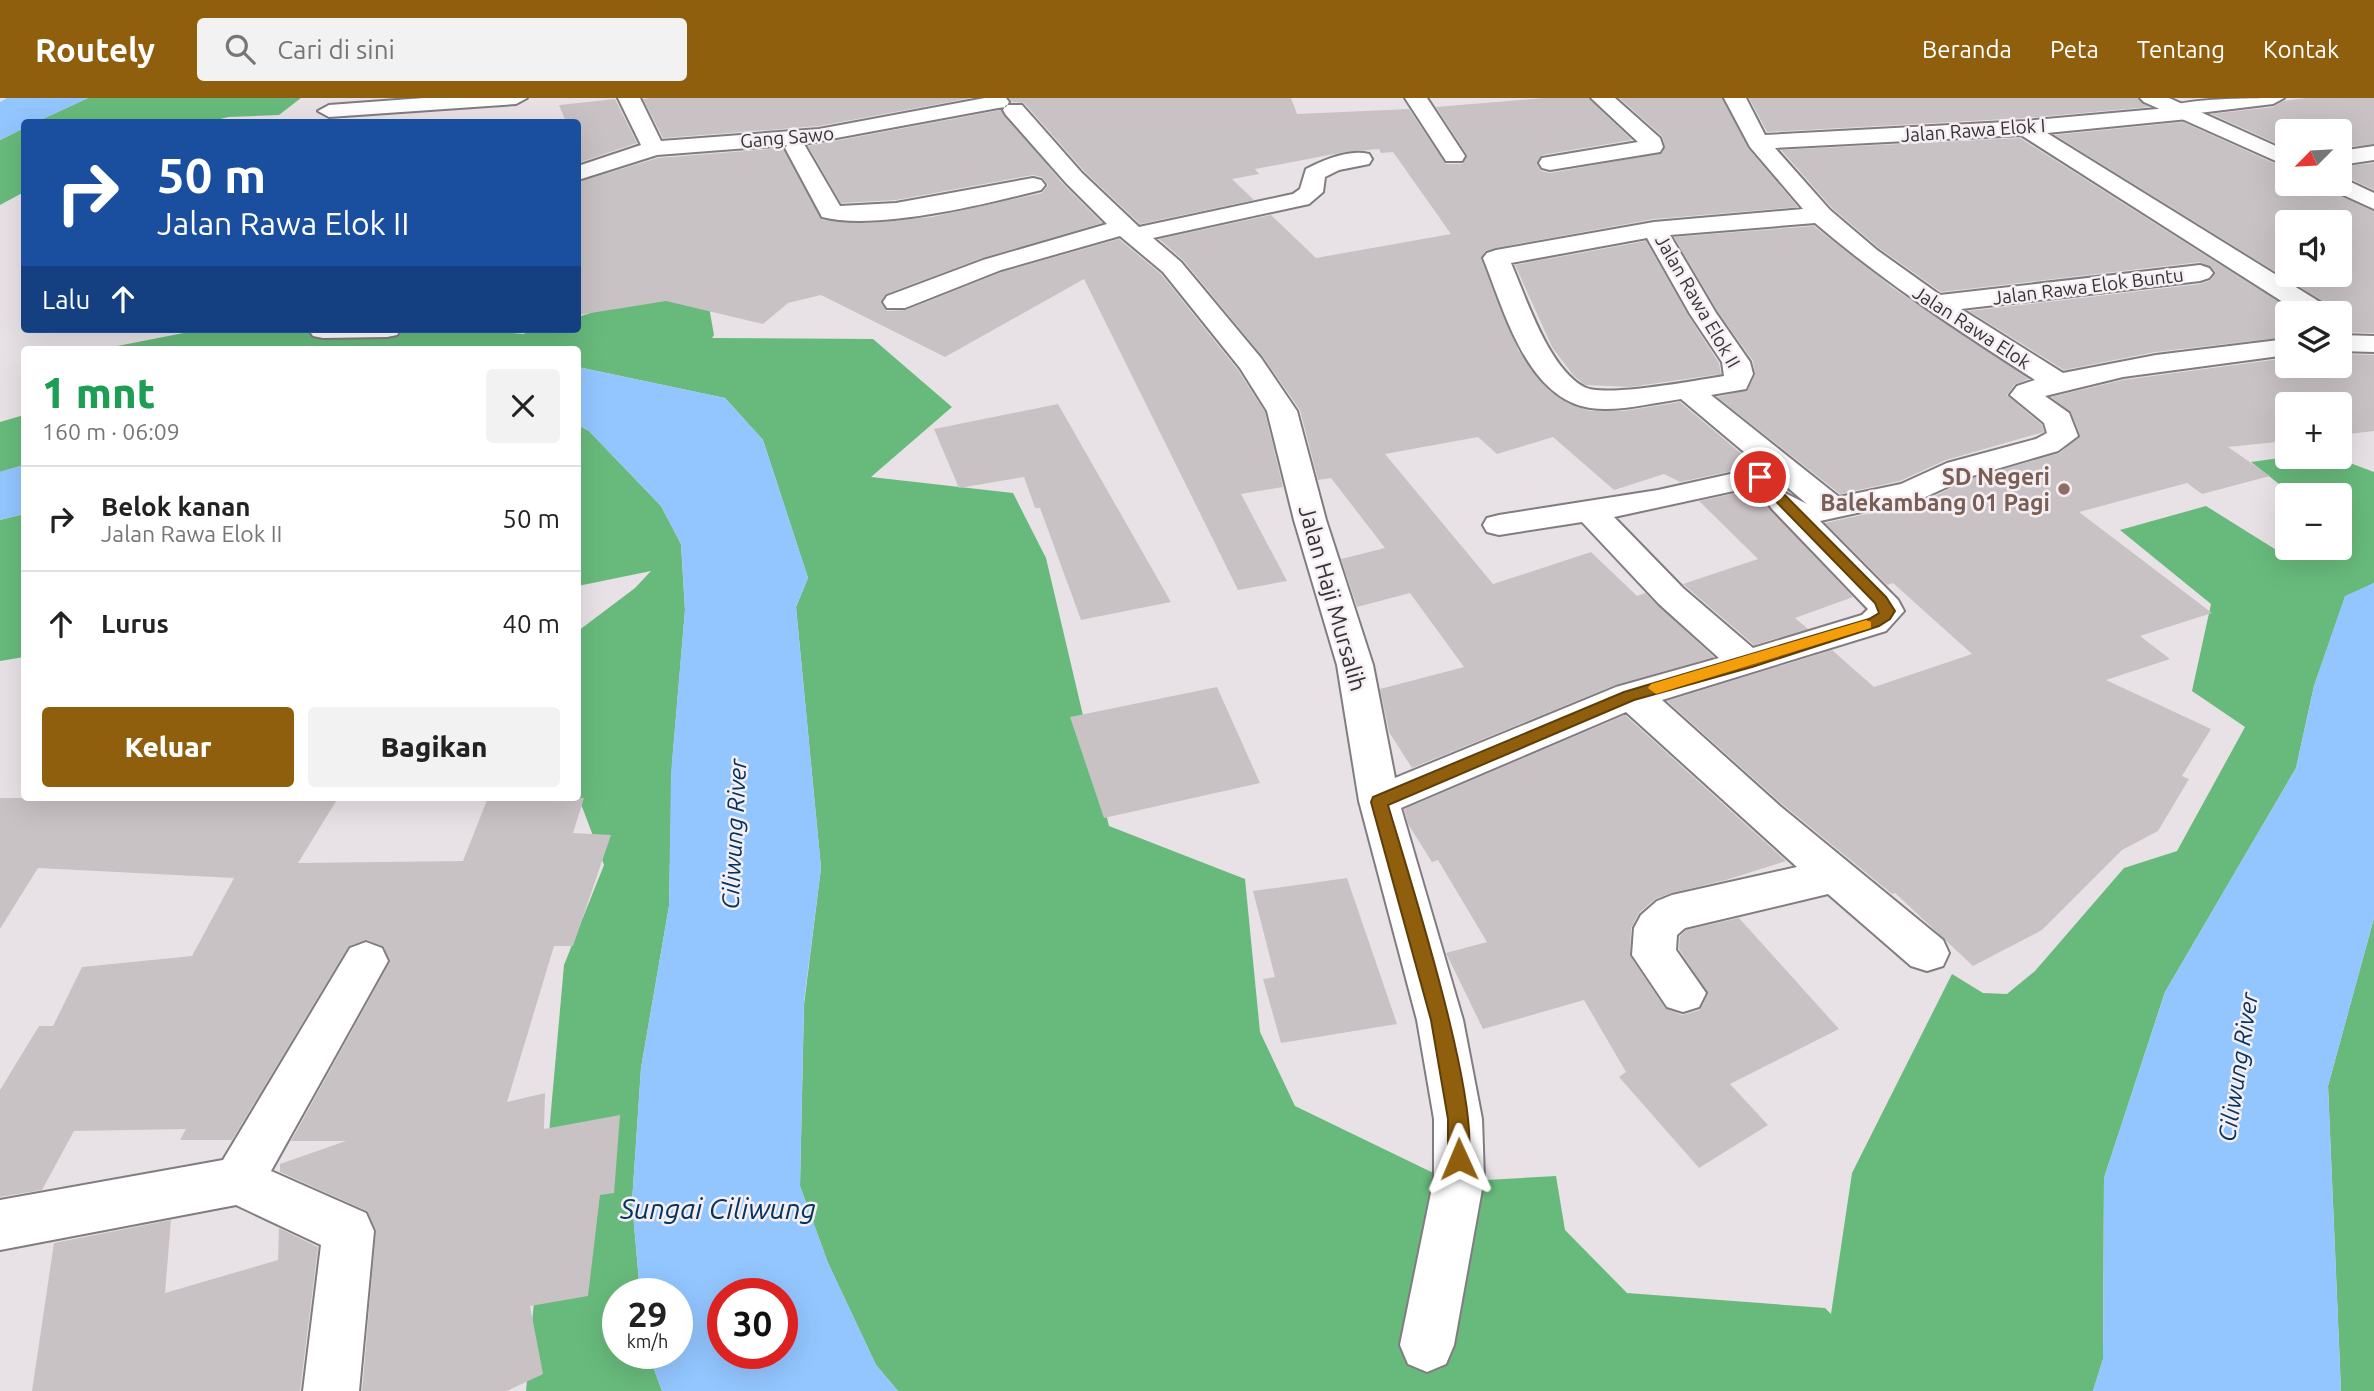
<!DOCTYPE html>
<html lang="id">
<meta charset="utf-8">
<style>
body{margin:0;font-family:Ubuntu,sans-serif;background:#f2f2f2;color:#222;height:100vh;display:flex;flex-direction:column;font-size:26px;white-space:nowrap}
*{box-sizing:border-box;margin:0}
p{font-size:23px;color:#767676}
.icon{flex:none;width:38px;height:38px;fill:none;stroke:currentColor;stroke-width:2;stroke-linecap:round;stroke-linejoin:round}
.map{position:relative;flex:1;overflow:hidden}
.panel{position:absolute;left:21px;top:248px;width:560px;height:455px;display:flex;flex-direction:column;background:#fff;border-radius:7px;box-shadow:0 7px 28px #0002}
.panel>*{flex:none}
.hud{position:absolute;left:21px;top:21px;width:560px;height:214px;border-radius:7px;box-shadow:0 7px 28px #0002;background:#1a4fa0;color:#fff;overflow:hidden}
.needle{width:46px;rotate:246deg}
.tools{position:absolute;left:2275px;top:21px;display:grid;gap:14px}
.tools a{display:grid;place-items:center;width:77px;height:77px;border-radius:7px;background:#fff;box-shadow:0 7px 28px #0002;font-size:35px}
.speed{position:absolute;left:602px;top:1180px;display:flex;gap:14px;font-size:35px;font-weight:700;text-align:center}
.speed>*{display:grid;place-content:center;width:91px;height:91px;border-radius:50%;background:#fff;box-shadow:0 7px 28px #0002;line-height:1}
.speed small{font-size:18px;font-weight:400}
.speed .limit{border:10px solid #d22;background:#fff;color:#111}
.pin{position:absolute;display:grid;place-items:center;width:60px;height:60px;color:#fff;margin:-30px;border:4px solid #fff;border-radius:50%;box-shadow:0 2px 7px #0007}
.me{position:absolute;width:77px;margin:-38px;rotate:359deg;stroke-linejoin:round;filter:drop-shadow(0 0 5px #0008)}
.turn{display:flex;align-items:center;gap:24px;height:147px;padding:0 21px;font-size:32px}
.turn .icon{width:91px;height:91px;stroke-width:2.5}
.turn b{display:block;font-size:49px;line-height:60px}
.then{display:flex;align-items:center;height:66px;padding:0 21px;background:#0003;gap:14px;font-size:26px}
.round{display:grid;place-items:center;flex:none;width:74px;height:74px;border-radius:7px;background:#f2f2f2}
.headline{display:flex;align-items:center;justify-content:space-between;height:119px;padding:0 21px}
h1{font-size:42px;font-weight:800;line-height:52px;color:#1e9e55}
.cta{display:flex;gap:14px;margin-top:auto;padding:14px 21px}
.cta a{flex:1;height:80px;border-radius:7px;background:#905f0d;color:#fff;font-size:28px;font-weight:800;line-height:80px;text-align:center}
.cta a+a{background:#f2f2f2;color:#222}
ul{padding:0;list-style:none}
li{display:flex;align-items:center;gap:21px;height:105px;padding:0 21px;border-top:2px solid #e0e0e0}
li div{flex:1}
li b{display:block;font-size:26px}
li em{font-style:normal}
header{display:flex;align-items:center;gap:42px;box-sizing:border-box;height:98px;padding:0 35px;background:#905f0d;color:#fff}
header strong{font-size:33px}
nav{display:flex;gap:38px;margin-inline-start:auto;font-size:24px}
.search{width:490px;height:63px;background:#f2f2f2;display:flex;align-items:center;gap:18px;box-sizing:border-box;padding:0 24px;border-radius:7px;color:#767676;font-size:26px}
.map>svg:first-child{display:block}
</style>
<header>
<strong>Routely</strong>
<div class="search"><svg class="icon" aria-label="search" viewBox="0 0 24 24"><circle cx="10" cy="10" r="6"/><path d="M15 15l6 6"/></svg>Cari di sini</div>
<nav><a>Beranda</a><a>Peta</a><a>Tentang</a><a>Kontak</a></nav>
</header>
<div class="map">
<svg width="2374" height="1293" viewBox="0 0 2374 1293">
<rect width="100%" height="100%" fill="#e8e2e7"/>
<path fill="#68ba7c" d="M88 0H301L279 17 228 19 209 24H36Z
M24 30V94L0 107V42Z
M706 192 714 237 712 240 873 241 952 309 871 379 1013 395 1046 460 1109 728 1245 781 1260 934 1295 1008 1452 1084 1556 1078 1565 1132 1627 1195 1825 1210 1831 1216 1852 1075 1952 876 1983 895 2007 896 2035 873 2124 770 2177 753 2245 629 2192 593 2211 506 2120 432 2206 408 2289 460 2318 450H2340V397H2293L2251 364 2287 359H2334L2374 374V485L2345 499 2314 588 2296 670 2165 894 2104 1080 2103 1261 2093 1293H898L876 1267 828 1165 800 1088 804 907 821 770 796 509 808 480 763 342 725 300 578 269V252H97L204 231H475L523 236 538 231H578V219L625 204Z
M24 317V367L0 374V324Z
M578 327 589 333 661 408 681 446 685 512 672 666 669 808 641 970 632 1104 640 1195H618V1255H648L662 1293H526L564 867 604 767 578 698V533L635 490 651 473 578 488Z
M24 416V559L0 563V422Z
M2374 820V1293H2341L2328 988Z"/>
<path fill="#93c6ff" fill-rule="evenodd" d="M7 0H88L36 24H24V30L0 42V4Z
M578 269 725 300 763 342 808 480 796 509 821 770 804 903 800 1088 828 1165 876 1267 898 1293H662L648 1255H677V1195H640L632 1104 641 970 669 808 671 675 685 512 682 461 681 446 661 408 589 333 578 327ZM723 1195H782V1255H723Z
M24 367V416L0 422V374Z
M2374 485V820L2328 988 2341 1293H2093L2103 1261 2104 1080 2165 894 2296 670 2314 588 2345 498Z"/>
<path fill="#c9c2c5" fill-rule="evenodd" d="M649 0H971L819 28 663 40 643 1Z
M1009 0H1291L1297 16 1409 11 1446 66H1462L1467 57 1436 9 1544 0H1588L1632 42 1542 57 1537 66 1541 73 1550 75 1662 55 1665 48 1662 38 1619 0H1722L1748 50 1798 109 1654 121 1495 150 1485 153 1481 161 1518 252 1548 292 1567 305 1590 313H1624L1680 304 1756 368 1680 384 1664 376 1614 392 1553 339 1497 356 1478 339 1385 356 1493 486 1591 454 1637 498 1645 495 1714 559 1615 587 1412 670 1389 634 1380 591 1464 569 1410 495 1357 509 1341 461 1385 450 1331 380 1318 382 1300 312 1263 259 1183 162 1159 141 1271 117 1316 160 1451 136 1393 54 1381 55 1379 51 1345 54 1255 71 1259 76 1232 81 1254 102 1140 126 1084 73 1024 5 1012 4Z
M1749 0H2137L2149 9 2025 20 1767 34Z
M2306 0H2374V46L2340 50V33H2287V50L2211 16 2273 9 2283 3Z
M615 1 637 45 578 65V24H566L559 7Z
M1001 12 1064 87 1102 125 982 160 886 196 881 205 887 213 906 212 1002 174 1119 141 1161 176 1238 272 1265 314 1283 389 1241 396 1287 483 1238 492 1084 181 945 259 821 197 788 205 763 226 666 203 578 217V84L658 60 783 50 822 122 872 125 932 119 1042 95 1048 87 1042 79 1033 77 896 102 841 105 808 48Z
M2183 24 2287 71V86H2323L2329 93 2374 113V235L2340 234V215H2334L2329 207 2055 37ZM2287 124H2340V177H2287Z
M2020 40 2296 215H2287V239L2155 254 2064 272 1969 213 2200 186 2211 182 2215 173 2200 164 1941 194 1879 150 1832 110 1781 52Z
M2374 65V92L2340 76V69Z
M1814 128 1893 190 2029 281 2015 286 2007 297 2042 327 2044 334 1946 362 1900 383 1840 396 1717 299 1748 292 1755 277 1753 263 1718 214 1674 139Z
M1646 143 1688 217 1719 265 1721 276 1630 289 1585 287 1573 277 1552 249 1515 167Z
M2340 256 2374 257V333L2340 337V306H2287V343L2228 349 2270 378 2202 396 2187 385 2079 414 2212 515 2140 538 2170 561 2106 582 2211 631 2182 678 2189 681 2158 733 2122 752 2042 832 1973 868 1895 795 1892 796 1782 706 1667 603 1832 552 1874 589 1972 556 1893 485 1887 487 1825 425 1922 404 1970 381 2060 355 2080 337 2071 314 2051 299 2123 282 2287 260V268H2340Z
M1058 306 1171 504 1081 522 1040 410H1035L1024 379 959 390 934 331Z
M1779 386 1789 394 1782 391 1771 394 1765 406 1853 499 1795 520 1808 531 1754 547 1683 486 1758 461 1699 403Z
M1217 589 1260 685 1104 720 1070 619Z
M1625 617 1786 763 1726 782 1671 795 1655 801 1639 815 1631 830 1630 858 1665 910 1682 917 1700 912 1708 896 1679 851 1680 838 1686 832 1739 820 1839 931 1730 986 1768 1027 1699 1070 1619 979 1626 974 1584 902 1483 931 1446 855 1487 844 1438 762 1432 764 1408 726 1404 711Z
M0 700H338L298 765 463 763 487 702 584 700 573 735 611 737 573 848H554L507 1004 545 995 544 1031 620 1017 614 1095 600 1097 588 1198 530 1208 543 1276 507 1293H362L376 1132 367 1113 280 1074V1066L346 1043H291L390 864 384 849 367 842 348 849 232 1042H180L186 1031 74 1033 42 1092 0 1099V992L39 928H53L82 869 192 858 234 780 38 770 0 831Z
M1347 780 1397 926 1281 945 1263 881 1275 879 1253 793Z
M171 1122 165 1195 278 1162 279 1130 318 1149 300 1293H32L54 1145Z"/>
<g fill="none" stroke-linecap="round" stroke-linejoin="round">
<g stroke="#817c80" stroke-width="4">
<path id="minor" d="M424 0H527L516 6 329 19 318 13 329 7Z
M618 0H640L661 43 819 31 985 0H1006L1009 4 1006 9 998 10 804 46 840 108 896 105 1033 80 1041 82 1045 87 1041 92C985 106 877 133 822 119L785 50 787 47 657 57 578 82V68L641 47Z
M1405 0H1427L1465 58 1462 63H1446Z
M1591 0H1615L1660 40 1663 49 1660 54 1550 72 1542 70 1539 65 1542 60 1638 44Z
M1724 0H1746L1765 37 2025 23 2168 10C2181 0 2261 0 2284 0L2273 6 2199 15 2188 21 2047 35 2328 209 2331 215H2300L2021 37 1775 50 1830 112 1877 152 1940 197 2200 167 2209 170 2213 175 2209 180 2200 183 1961 211 2063 275 2156 257 2287 241V257L2123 279 2045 298 2069 315 2078 338 2058 353 1969 379 1921 401 1820 423 1898 502 1904 513 1886 533 1662 602 1780 708 1943 842 1949 855 1943 868 1927 873 1911 868 1828 796 1685 830 1677 837 1676 852 1706 895 1699 909 1683 914 1667 909 1632 857 1634 830 1641 817 1657 803 1672 797 1797 769 1626 614 1401 710 1463 922 1482 1021 1484 1080 1454 1247 1446 1266 1427 1274 1408 1266 1400 1247 1434 1080V1021L1417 922 1359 703 1337 567 1294 422 1267 313 1240 270 1163 174 1120 138 1001 172 905 210H887L883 204 887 198 983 162 1107 126 1066 85 1006 17 1003 12 1006 7H1022L1082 75 1139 129 1293 96 1300 91 1306 71C1324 62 1349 51 1369 56L1372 61 1369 66 1339 72 1325 79 1323 94 1309 106 1153 140 1181 164 1261 260 1297 313 1326 422 1373 567 1395 680 1616 589 1719 560 1659 506 1582 424 1499 437 1487 434 1483 427 1487 420 1499 417 1658 392 1762 369 1681 301C1652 305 1619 314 1590 310 1526 300 1504 211 1483 160L1487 155 1496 152 1654 124 1803 111 1750 49ZM1815 125C1884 184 1959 233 2035 282L2017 288 2010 297 2044 325 2047 335 2036 341 1947 365 1901 386 1839 399 1711 297 1746 291 1753 276 1750 264 1716 215 1670 137ZM1647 140 1690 216 1722 264 1724 278C1698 282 1604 300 1584 289 1548 269 1527 202 1511 165ZM1780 383 1807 406 1783 394 1772 397 1767 404 1772 411 1868 511 1862 517 1753 550 1683 490 1614 419Z
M2374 48V62L2340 67V53Z
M401 231 397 237 387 239 323 240 313 238 309 232Z
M2340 237 2374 238V254L2340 253Z
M366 844 382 850 388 863 271 1073 366 1115 374 1133 359 1293H303L321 1147 236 1107 0 1152V1102L223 1062 350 850Z"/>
</g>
<g stroke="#817c80" stroke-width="4">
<path id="tertiary" d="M2140 0H2169L2287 53V68L2144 4Z
M2340 79 2374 95V111L2330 91 2326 86H2340Z"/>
</g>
<use href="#minor" fill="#fff" fill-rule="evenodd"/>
<use href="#tertiary" fill="#fff" fill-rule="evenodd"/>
</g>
<path fill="#905f0d" stroke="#5e3e08" stroke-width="2" d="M1755 376H1764L1886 499 1895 513 1890 521 1879 528 1752 569 1634 602 1388 707C1406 769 1487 1019 1466 1068L1459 1070 1451 1068 1448 1061V1021L1431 922 1371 704 1373 699 1624 594 1869 521 1879 515 1875 505 1755 382Z"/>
<path fill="#f59e0b" d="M1866 522 1871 524V530L1656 596 1648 590 1651 586Z"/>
<circle fill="#8d6e63" stroke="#f5eff4" stroke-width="2.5" cx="2064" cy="391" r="7"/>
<g text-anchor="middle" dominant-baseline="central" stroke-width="5" stroke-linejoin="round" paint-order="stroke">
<g font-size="19" fill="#353335" stroke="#f5eff4">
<text transform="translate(1973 32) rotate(-4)">Jalan Rawa Elok I</text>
<text transform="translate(787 39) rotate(-5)">Gang Sawo</text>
<text transform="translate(2088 188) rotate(-7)">Jalan Rawa Elok Buntu</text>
<text transform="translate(1698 203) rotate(60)">Jalan Rawa Elok II</text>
<text transform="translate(1972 229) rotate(33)">Jalan Rawa Elok</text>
</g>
<g font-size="23" font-weight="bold" fill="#785e54" stroke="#f5eff4" text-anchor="end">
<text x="2050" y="378">SD Negeri<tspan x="2050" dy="26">Balekambang 01 Pagi</tspan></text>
</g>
<g font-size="23" fill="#353335" stroke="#f5eff4">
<text transform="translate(1333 500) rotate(74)">Jalan Haji Mursalih</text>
</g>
<g font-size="24" font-style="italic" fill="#043460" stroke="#f5eff4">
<text transform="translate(734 736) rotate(-87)">Ciliwung River</text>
<text transform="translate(2238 969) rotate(-81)">Ciliwung River</text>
</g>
<g font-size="28" font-style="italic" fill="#043460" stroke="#f5eff4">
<text x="718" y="1110">Sungai Ciliwung</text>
</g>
</g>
</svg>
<div class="tools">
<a><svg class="needle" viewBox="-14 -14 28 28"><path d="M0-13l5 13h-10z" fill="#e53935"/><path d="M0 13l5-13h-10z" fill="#767676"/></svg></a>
<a><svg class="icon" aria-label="sound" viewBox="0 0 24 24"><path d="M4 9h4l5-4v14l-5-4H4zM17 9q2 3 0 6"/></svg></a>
<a><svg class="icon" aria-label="layers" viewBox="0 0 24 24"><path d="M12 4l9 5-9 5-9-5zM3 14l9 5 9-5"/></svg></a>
<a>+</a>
<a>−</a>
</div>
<div class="speed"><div>29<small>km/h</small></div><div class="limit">30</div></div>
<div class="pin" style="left:1760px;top:379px;background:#d93025"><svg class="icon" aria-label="arrive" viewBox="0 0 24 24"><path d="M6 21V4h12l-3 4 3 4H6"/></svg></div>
<svg class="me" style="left:1459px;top:1061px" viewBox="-20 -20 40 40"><path d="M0-17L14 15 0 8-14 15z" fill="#905f0d" stroke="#fff" stroke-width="4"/></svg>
<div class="hud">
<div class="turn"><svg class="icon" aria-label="right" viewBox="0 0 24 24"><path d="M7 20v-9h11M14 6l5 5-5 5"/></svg><div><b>50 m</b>Jalan Rawa Elok II</div></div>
<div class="then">Lalu<svg class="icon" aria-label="ahead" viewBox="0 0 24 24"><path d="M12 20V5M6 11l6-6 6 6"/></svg></div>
</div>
<section class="panel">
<div class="headline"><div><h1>1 mnt</h1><p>160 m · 06:09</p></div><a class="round"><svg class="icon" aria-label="close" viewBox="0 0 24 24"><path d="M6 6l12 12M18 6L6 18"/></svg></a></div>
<ul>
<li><svg class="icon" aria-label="right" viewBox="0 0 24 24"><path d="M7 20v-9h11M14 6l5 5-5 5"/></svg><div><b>Belok kanan</b><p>Jalan Rawa Elok II</p></div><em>50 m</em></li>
<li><svg class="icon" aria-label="ahead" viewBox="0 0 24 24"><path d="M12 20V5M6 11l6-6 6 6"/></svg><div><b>Lurus</b></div><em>40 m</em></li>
</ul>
<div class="cta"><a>Keluar</a><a>Bagikan</a></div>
</section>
</div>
